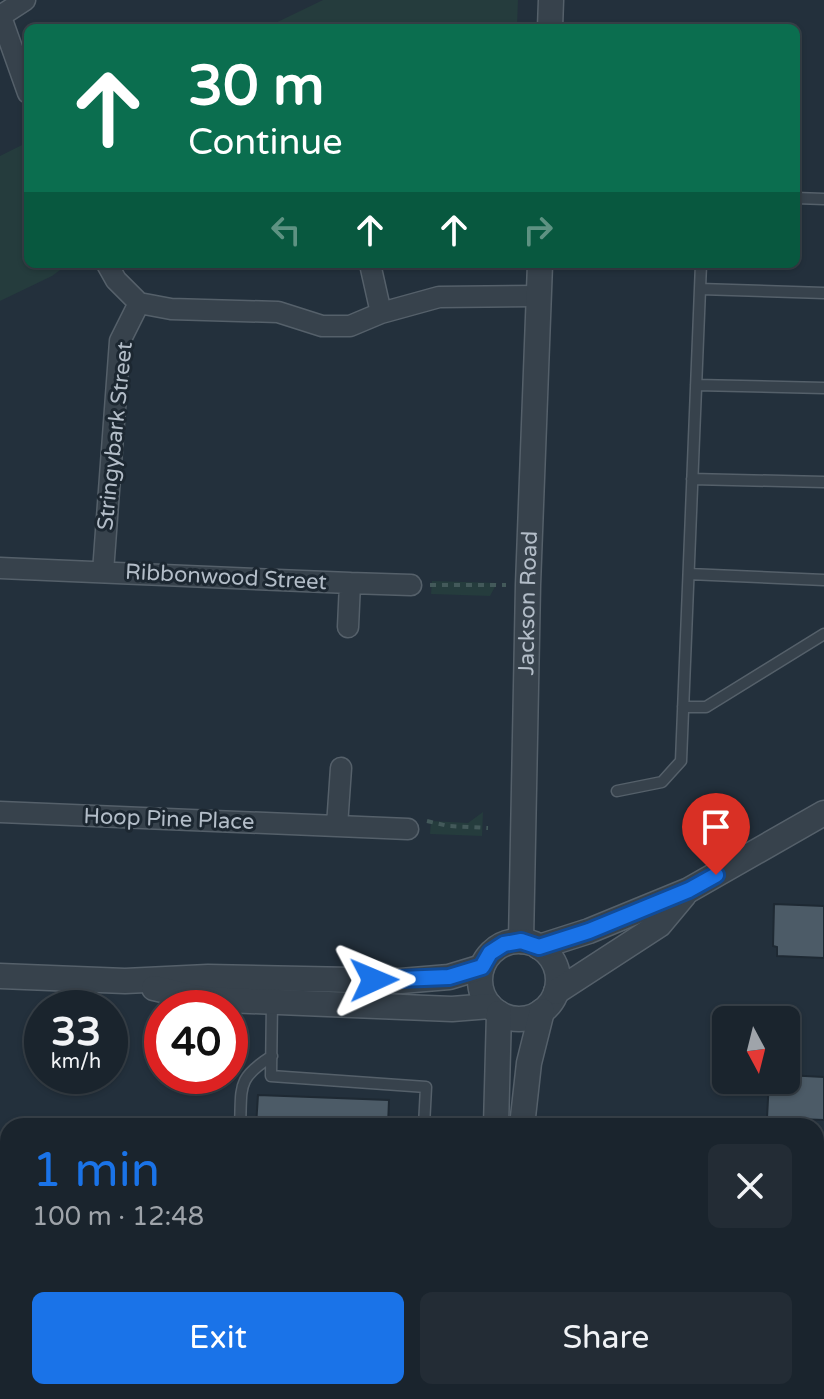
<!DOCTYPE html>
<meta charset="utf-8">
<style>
body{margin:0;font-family:"Varela Round",sans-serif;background:#232c35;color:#f1f3f6;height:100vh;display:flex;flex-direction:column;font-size:30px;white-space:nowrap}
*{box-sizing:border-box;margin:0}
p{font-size:26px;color:#9fa4aa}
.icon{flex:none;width:44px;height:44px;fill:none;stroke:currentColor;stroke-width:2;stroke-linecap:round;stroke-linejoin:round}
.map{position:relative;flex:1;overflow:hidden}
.details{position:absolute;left:0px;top:1118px;width:824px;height:282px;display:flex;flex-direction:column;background:#1a242d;border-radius:24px 24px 0 0;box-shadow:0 2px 6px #0004,0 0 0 2px #384149}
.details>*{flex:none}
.banner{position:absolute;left:24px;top:24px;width:776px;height:244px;border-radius:12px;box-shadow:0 2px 6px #0004,0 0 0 2px #384149;background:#0b6e4f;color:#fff;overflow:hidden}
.needle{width:52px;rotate:173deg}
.buttons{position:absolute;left:712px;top:1006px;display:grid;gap:16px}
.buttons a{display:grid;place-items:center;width:88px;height:88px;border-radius:12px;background:#1a242d;box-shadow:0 2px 6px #0004,0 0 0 2px #384149;font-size:40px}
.speed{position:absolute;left:24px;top:990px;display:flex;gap:16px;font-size:40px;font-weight:700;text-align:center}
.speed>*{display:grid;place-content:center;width:104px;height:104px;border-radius:50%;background:#1a242d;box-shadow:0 2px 6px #0004,0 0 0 2px #384149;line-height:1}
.speed small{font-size:20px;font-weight:400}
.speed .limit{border:12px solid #d22;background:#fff;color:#111}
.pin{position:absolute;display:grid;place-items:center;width:68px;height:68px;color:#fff;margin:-82px -34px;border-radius:50% 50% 50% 0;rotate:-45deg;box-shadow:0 0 8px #0007}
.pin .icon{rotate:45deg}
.me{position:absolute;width:88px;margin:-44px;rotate:89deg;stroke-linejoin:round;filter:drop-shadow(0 0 6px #0008)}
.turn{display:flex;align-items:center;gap:28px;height:168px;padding:0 32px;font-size:36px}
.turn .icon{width:104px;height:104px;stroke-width:2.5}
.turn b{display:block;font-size:56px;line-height:68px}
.lanes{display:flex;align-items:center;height:76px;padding:0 32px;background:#0003;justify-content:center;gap:40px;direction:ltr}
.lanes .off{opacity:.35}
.round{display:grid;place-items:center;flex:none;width:84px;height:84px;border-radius:12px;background:#232c35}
.headline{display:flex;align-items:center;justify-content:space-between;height:136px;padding:0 32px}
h1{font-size:48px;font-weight:600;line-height:60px;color:#1a73e8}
.cta{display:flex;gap:16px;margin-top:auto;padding:16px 32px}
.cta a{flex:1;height:92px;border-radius:12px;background:#1a73e8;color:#fff;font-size:32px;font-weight:600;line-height:92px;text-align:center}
.cta a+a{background:#232c35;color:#f1f3f6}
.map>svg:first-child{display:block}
</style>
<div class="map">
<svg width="824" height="1399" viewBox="0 0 824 1399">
<rect width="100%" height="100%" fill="#23303c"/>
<path fill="#253c3d" d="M323 0H518L517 27 265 28Z
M28 142V264H68L52 276 0 301V156Z
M432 581 497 583 490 596 431 594Z
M483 812 482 836 430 834 431 821 468 823Z"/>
<path fill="#4c5b67" stroke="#1e2933" stroke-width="2" d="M774 904 824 906V958L777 956V947L773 946Z
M786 1075 824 1077V1120L767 1118 769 1080H786Z
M258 1095 389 1100 388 1126H256Z
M0 1317H8V1370H0Z
M106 1392H144L143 1399H106Z
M245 1392H330V1397L318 1396V1399H245Z"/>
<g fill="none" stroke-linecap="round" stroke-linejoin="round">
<g stroke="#55606a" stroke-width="13">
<path id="service" d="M796 198 824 199
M700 289 824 293
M696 385 824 388
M692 479 824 482
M689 574 824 580
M683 707H706L824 634
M617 791 662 782 681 761 701 264
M272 1001 271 1076 426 1087 424 1126
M240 1126C242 1086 236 1079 272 1056
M228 1399 229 1392
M415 1399V1392"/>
</g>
<g stroke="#55606a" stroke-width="23">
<path id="minor" d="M0 14 28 93
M2 15 25 0
M107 264 116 280 139 303 171 309 278 312 322 326H350L381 313 439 297 539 296
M370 264 381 313
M0 568 350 583
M103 572 120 341 139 303
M348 627 350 583 411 585
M341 768 337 826 408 829
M0 812 337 826"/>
</g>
<g stroke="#55606a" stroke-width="27">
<g id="tertiary">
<path d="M550 28 551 0"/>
<path id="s1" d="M521 941 528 585 540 264"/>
<circle cx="519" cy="980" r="39"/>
<path d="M539 947 589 931 689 890 824 813"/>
<path d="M0 976 125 981 208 977 401 981 449 977 482 967"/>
<path d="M154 988 202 999 452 1009 490 1006"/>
<path d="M556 992 659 925 684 895"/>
<path d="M496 1126 499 1013"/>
<path d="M522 1126 529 1063 542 1011"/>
<path d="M485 1399 486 1392"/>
<path d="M516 1399V1392"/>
</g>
</g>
<path stroke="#43595a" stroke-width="4" stroke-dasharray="6 6" stroke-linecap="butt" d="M430 585H506
M427 821 448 826 488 828"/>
<use href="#service" stroke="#37424c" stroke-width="10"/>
<use href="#minor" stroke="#37424c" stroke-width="20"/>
<use href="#tertiary" stroke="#37424c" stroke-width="24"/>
</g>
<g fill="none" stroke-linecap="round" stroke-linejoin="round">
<g stroke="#114b97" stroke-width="20">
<path id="route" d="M374 980 449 977 482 967 490 953 504 944 521 941 539 947 589 931 689 890 716 875"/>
</g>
<use href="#route" stroke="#1a73e8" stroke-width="14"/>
</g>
<g text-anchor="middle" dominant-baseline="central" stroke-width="6" stroke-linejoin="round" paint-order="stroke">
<g font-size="22" fill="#b3bdc8" stroke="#1c2731">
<text transform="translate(115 436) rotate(-84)">Stringybark Street</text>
<text transform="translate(226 577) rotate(3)">Ribbonwood Street</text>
<text stroke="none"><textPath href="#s1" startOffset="338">Jackson Road</textPath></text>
<text transform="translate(169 819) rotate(2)">Hoop Pine Place</text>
</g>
</g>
</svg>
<div class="buttons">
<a><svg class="needle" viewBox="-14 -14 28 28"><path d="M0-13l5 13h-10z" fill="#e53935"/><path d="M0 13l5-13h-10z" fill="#9fa4aa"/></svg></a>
</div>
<div class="speed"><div>33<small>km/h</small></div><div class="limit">40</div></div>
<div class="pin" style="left:716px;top:875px;background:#d93025"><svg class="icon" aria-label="arrive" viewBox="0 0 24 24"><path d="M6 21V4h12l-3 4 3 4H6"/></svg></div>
<svg class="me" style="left:374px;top:980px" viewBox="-20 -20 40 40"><path d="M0-17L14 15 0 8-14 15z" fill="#1a73e8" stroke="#fff" stroke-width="4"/></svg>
<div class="banner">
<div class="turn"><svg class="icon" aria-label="ahead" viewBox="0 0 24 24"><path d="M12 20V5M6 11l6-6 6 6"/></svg><div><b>30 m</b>Continue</div></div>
<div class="lanes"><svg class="icon off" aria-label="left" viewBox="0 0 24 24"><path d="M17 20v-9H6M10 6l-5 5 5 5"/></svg><svg class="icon" aria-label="ahead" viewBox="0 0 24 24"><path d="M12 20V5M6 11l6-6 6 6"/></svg><svg class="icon" aria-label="ahead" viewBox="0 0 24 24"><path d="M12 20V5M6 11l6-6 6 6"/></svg><svg class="icon off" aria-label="right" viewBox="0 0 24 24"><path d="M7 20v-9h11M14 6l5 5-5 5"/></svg></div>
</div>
<section class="details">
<div class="headline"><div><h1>1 min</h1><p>100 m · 12:48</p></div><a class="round"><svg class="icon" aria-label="close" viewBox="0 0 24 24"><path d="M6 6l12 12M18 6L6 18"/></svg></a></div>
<div class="cta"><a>Exit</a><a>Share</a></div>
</section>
</div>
